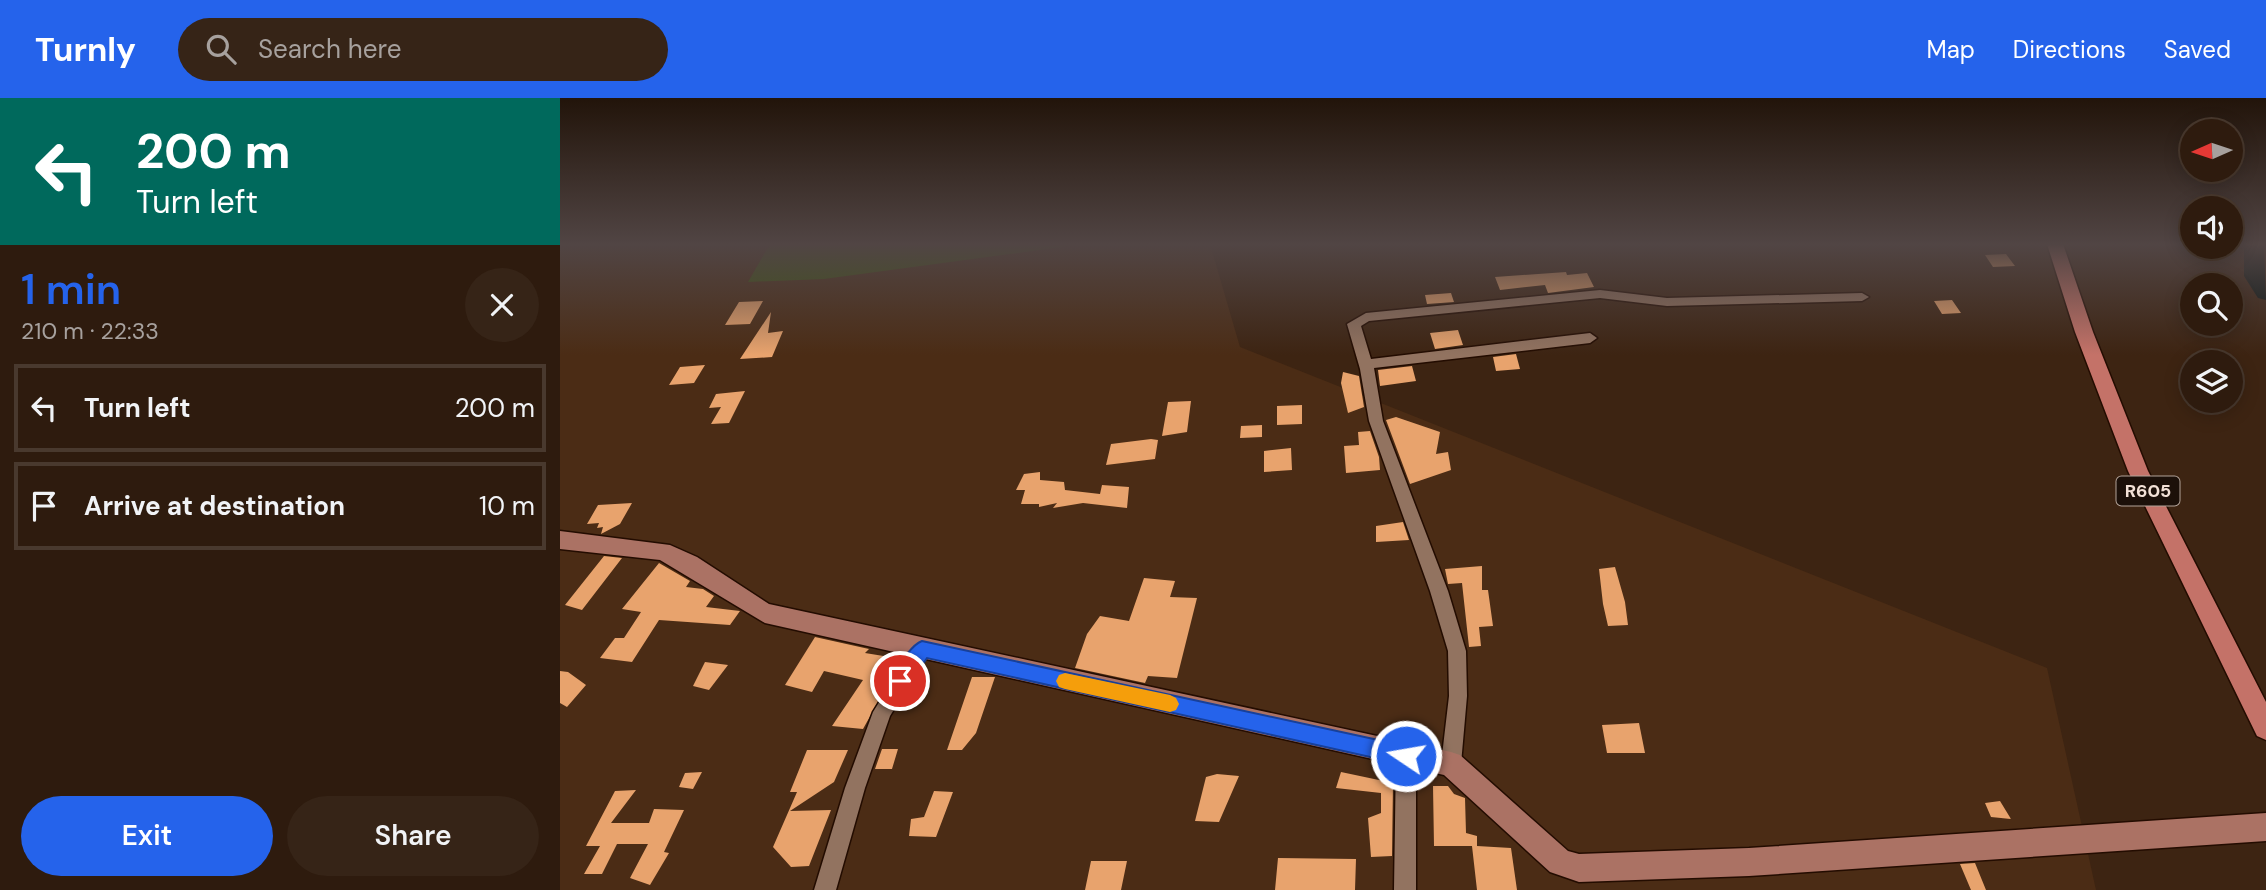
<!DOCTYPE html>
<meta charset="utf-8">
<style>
body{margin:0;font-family:"DM Sans",sans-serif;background:#362417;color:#f1f3f6;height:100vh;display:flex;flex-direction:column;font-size:26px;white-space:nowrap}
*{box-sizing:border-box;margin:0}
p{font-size:23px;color:#a7a19e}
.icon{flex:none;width:38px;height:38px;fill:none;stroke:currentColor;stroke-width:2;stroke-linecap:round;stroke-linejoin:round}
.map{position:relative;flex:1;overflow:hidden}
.details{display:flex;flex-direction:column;background:#2e1b0e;width:560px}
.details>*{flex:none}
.banner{background:#00695c;color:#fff;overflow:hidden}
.needle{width:46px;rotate:267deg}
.tools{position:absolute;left:1620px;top:21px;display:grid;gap:14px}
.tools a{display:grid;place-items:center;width:63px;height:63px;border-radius:50%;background:#2e1b0e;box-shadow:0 4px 18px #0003,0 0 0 2px #49392e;font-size:35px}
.pin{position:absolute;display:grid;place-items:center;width:60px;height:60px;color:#fff;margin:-30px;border:4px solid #fff;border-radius:50%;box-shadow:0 2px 7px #0007}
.me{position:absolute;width:77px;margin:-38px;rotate:282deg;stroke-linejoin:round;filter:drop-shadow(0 0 5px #0008)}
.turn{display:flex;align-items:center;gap:24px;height:147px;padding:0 21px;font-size:32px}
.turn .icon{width:91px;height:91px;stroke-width:2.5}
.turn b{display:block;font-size:49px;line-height:60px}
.round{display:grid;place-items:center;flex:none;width:74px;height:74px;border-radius:37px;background:#362417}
.summary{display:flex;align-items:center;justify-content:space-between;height:119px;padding:0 21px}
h1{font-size:42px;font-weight:600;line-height:52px;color:#2563eb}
.action{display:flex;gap:14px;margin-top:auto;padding:14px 21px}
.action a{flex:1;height:80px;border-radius:42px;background:#2563eb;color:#fff;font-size:28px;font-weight:600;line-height:80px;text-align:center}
.action a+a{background:#362417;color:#f1f3f6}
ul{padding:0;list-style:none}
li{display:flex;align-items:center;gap:21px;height:88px;margin:0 14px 10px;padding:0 7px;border:4px solid #49392e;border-radius:0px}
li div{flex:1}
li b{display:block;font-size:26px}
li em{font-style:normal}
header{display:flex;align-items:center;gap:42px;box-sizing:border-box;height:98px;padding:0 35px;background:#2563eb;color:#fff}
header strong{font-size:33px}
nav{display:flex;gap:38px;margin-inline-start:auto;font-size:24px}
.search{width:490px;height:63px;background:#362417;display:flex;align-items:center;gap:18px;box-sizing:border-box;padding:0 24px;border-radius:38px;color:#a7a19e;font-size:26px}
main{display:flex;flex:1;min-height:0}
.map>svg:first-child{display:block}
</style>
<header>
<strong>Turnly</strong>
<div class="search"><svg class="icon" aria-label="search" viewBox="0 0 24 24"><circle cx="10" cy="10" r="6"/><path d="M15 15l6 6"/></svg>Search here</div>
<nav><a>Map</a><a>Directions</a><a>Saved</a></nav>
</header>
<main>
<section class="details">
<div class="banner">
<div class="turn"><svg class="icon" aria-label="left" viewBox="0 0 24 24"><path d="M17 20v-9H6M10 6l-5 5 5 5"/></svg><div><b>200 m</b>Turn left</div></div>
</div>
<div class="summary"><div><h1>1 min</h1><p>210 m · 22:33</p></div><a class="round"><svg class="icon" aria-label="close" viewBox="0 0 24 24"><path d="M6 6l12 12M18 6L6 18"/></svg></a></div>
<ul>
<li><svg class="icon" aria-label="left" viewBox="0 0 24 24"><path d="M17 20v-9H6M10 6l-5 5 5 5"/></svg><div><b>Turn left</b></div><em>200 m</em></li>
<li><svg class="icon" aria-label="arrive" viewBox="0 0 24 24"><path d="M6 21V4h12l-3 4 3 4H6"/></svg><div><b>Arrive at destination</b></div><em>10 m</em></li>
</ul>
<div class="action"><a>Exit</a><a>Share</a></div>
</section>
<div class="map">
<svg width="1706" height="792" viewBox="0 0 1706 792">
<rect width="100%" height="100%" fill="#3d2412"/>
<path fill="#4b2c15" d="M0 146H650L680 249 1487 570 1536 792H0Z"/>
<path fill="#3a570d" d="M210 146H524L264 181 188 184Z"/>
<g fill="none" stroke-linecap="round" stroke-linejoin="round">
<path fill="#041313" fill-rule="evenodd" d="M1684 146H1704L1706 202 1698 200 1684 178Z"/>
</g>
<path fill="#e8a36d" d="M1446 156 1455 168 1433 169 1425 157Z
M1006 174 1007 177 1027 175 1034 189 988 195 985 187 940 192 935 179Z
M891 195 894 204 867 206 865 197Z
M1392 202 1401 215 1382 216 1374 203Z
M203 203 190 226 165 227 179 204Z
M211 214 208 235 223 233 212 259 180 261Z
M898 232 903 247 875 251 870 235Z
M956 256 960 271 936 273 933 259Z
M145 267 134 285 109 287 120 269Z
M852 268 856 283 820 288 818 272Z
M783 274 799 278 804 309 788 315 781 285Z
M185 293 169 325 151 326 161 309 149 310 156 296Z
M631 303 627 334 602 338 608 304Z
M742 307V326L717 327V308Z
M836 319 880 334 876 356 888 354 891 372 850 386 826 322Z
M702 327V339L680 340 681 328Z
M810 333 819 359 820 372 786 375 784 348 799 347 798 334Z
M591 341 598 342 595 361 546 367 551 346Z
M731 350 732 372 704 374V353Z
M480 374V382L504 384 505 392 540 396 542 387 569 389 567 410 523 405 493 410 497 405 479 409V406H461L465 392H456L464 376Z
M72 405 60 426 41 436 43 429 37 430 39 425 27 426 38 407Z
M843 424 849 442 816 444V428Z
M44 458 62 460 22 512 5 507Z
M99 465 130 483 126 489 143 491 154 498 146 509 180 513 170 527 99 522 72 564 40 560 55 540H64L81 514 62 511Z
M922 468V492H928L933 528 919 529 921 548 909 549 902 485 888 486 885 471Z
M1055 469 1065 504 1068 527 1048 528 1043 506 1039 471Z
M584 480 615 483 610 499 637 500 617 580 588 578 585 585 515 570 527 536 540 518 569 523Z
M255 539 309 551 305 555 342 561 303 631 272 628 303 582 264 573 252 594 225 587Z
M145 564 168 567 149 592 133 588Z
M0 573 8 574 26 587 7 609 0 605Z
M412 579H435L416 635 402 652H387Z
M1079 625 1085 655H1047L1042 627Z
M322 651H338L332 671H315Z
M247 652H288L274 684 230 713 271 712 249 768 231 769 213 749 237 694H230Z
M142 674 133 691 119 689 125 675Z
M781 674 833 685 832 758 811 759 808 720 821 715V695L776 690Z
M657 676 679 678 659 724 635 723 646 679Z
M873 688H888L894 696 905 700 906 735 917 738V748L951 750 957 792H917L912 748H874Z
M76 692 51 725H89L94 711 124 712 104 754 109 755 90 787 70 780 88 746H57L42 776H24L40 748H26L55 693Z
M374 693 393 694 376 739 349 738 351 721 364 719Z
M1440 703 1451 721 1431 719 1425 705Z
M718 760 796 761 795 792H715Z
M531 763H567L561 792H525Z
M1415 765 1426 792H1411L1400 766Z"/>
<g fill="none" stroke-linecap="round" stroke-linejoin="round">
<g stroke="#230c00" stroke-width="3">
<path id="street" d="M1040 192 1107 200 1302 195 1309 199 1302 203 1107 208 1040 200 809 223 801 228 811 261 1030 235 1037 240 1030 245 814 270 823 323 888 493 906 553 907 598 901 666 898 673 891 675 884 673 881 666 889 598 888 553 870 493 809 323 800 271 787 226 806 215Z
M362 543 368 545 371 551 330 618 305 690 276 792H254L285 690 313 614 356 545Z
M846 649 853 651 856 658V792H834L836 658 839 651Z"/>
</g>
<g stroke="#230c00" stroke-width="3">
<path id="secondary" d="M0 433 110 447 137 459 209 506 891 654 900 657 1008 753 1019 756 1189 750 1706 715V743L1189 778 1019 784 990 774 884 677 205 525 100 462 0 451Z"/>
</g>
<g stroke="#230c00" stroke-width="3">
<path id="primary" d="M1487 146H1503L1533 234 1588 373 1706 604V642L1697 638 1568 373 1515 234Z"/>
</g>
<use href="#street" fill="#927360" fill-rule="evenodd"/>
<use href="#secondary" fill="#ab7264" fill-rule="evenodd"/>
<use href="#primary" fill="#c47268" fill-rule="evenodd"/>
</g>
<linearGradient id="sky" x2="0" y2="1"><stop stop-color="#22140a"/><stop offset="0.57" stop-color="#514544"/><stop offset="1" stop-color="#514544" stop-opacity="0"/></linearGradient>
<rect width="1706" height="257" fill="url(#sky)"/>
<path fill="#2563eb" stroke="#184099" stroke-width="2" d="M362 543 846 648 853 651 856 658 853 664 846 667 367 560 347 589 340 591 334 589 331 583C337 571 349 548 362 543Z"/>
<path fill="#f59e0b" d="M505 575 610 597 616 600 619 606 616 612 610 614 505 591 499 589 496 583 499 577Z"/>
<g text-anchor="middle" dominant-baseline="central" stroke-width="7" stroke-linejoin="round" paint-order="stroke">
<rect fill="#1c1009" stroke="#b2a298" stroke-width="2" x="1556.5" y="378.5" width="63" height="29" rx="5"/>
<g font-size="18" font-weight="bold" fill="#f3e1d6">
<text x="1588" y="393">R605</text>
</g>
</g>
</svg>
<div class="tools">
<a><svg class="needle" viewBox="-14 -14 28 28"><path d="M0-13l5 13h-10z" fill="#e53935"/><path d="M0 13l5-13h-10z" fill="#a7a19e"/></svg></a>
<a><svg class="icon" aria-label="sound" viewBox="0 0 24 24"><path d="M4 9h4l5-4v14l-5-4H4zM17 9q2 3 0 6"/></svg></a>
<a><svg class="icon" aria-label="search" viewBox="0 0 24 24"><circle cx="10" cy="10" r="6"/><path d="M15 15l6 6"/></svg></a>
<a><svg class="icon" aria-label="layers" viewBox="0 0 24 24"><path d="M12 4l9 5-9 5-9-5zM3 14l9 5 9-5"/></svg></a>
</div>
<div class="pin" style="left:340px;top:583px;background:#d93025"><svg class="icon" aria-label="arrive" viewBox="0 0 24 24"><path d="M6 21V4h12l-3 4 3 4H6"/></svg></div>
<svg class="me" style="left:846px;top:658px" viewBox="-20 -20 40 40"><circle r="17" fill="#2563eb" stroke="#fff" stroke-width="3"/><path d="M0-11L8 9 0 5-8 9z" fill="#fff"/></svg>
</div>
</main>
